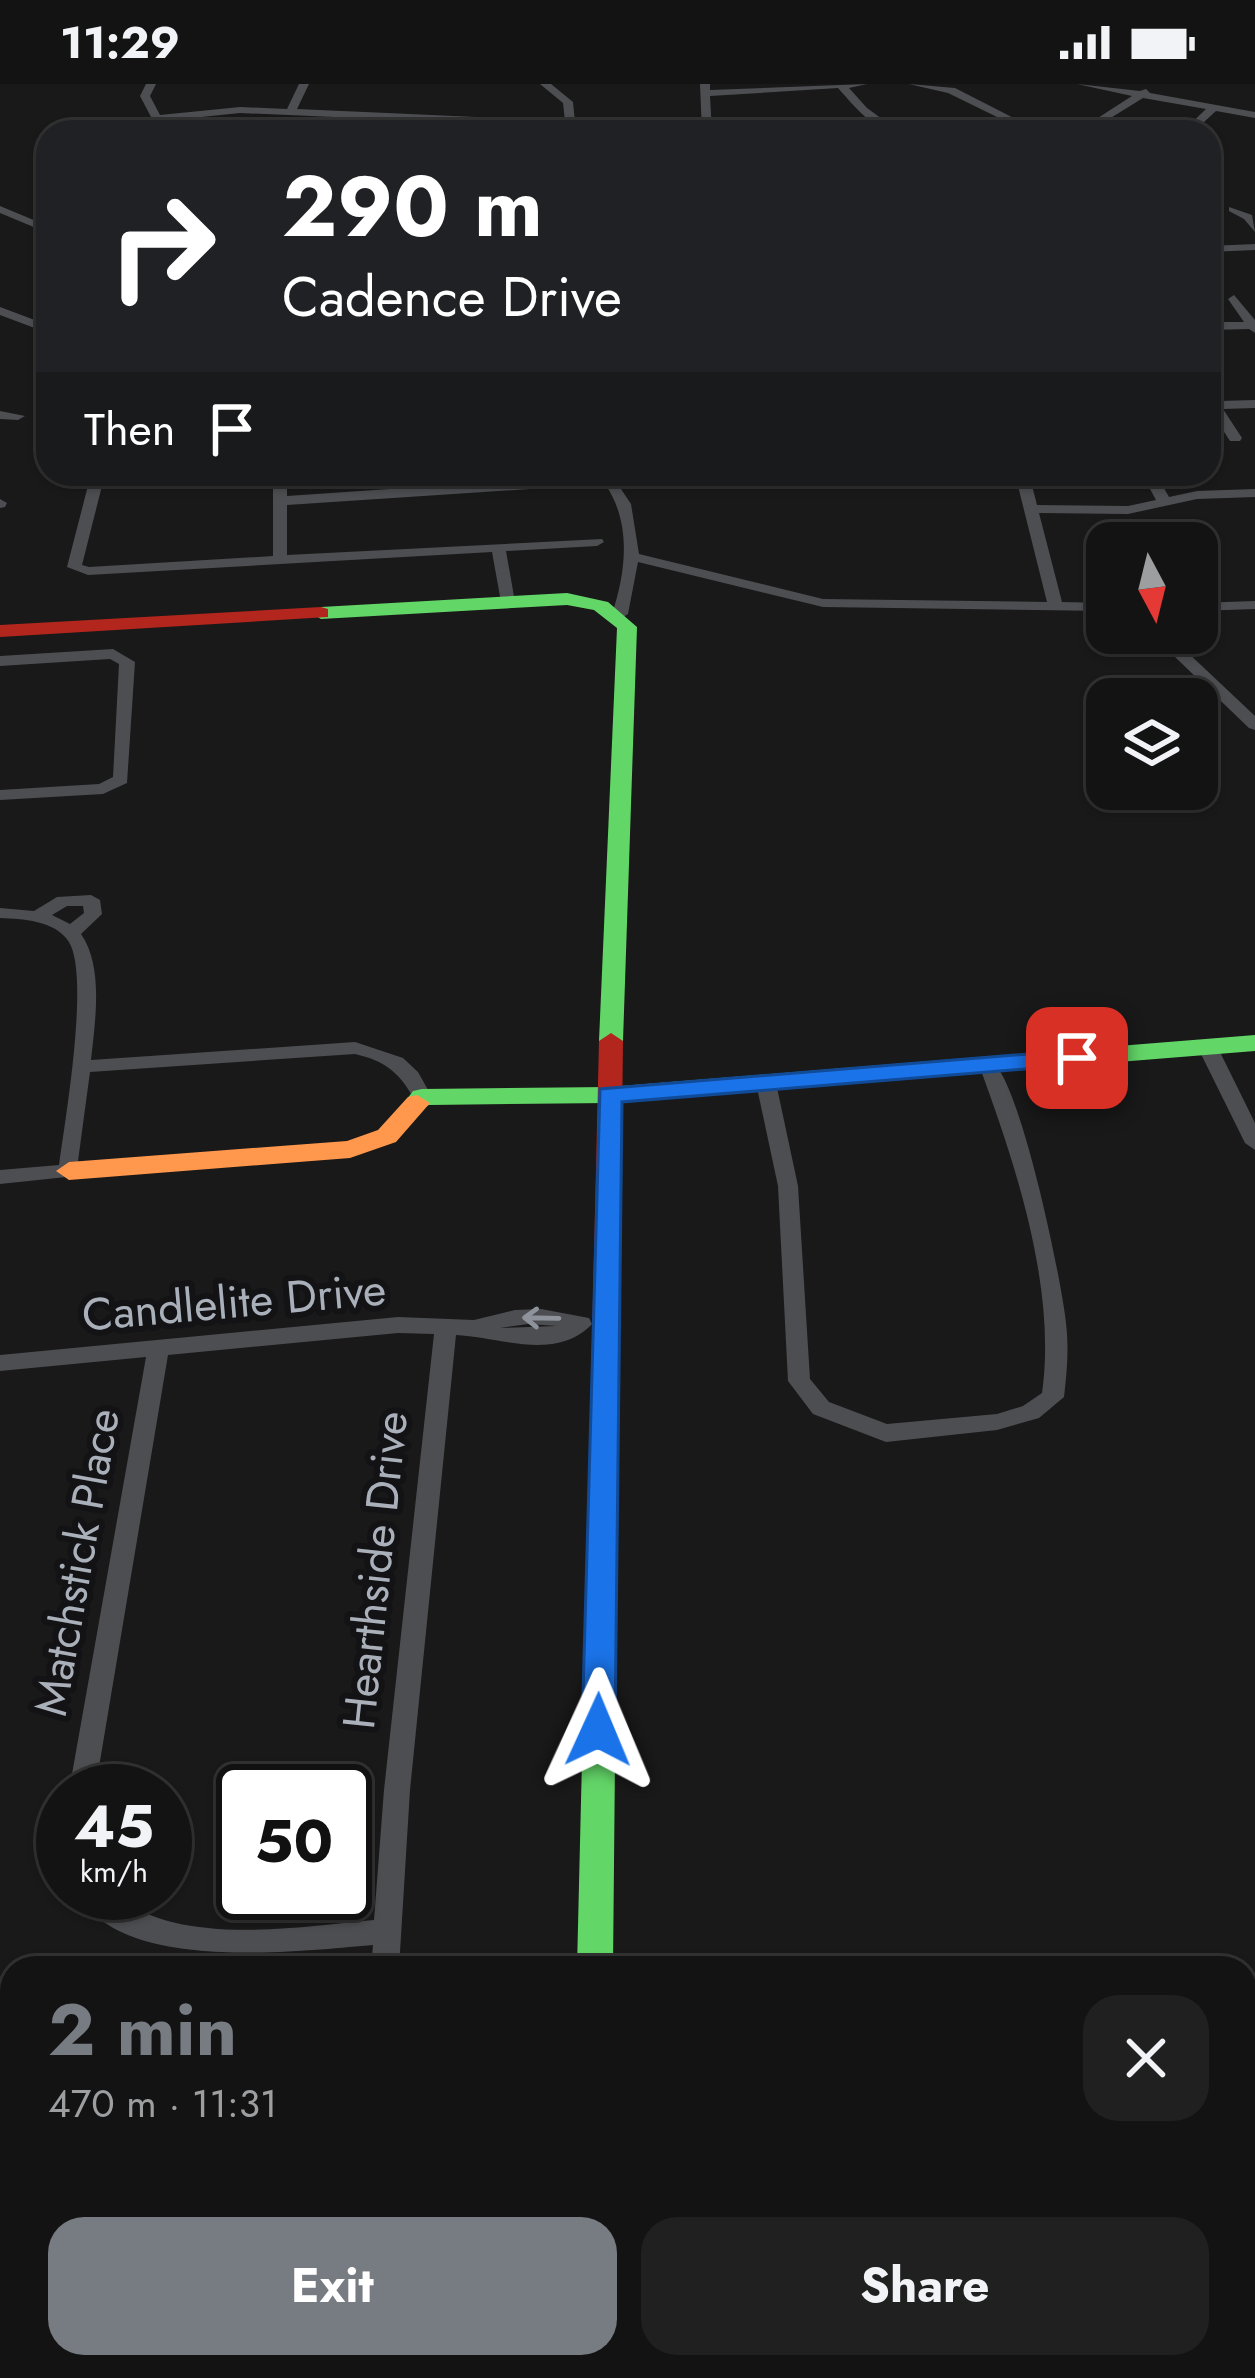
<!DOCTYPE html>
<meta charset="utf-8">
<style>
body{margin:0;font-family:Jost,sans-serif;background:#202021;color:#f1f3f6;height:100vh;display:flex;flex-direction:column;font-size:45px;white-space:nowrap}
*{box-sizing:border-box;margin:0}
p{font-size:39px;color:#9d9ea0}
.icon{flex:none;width:66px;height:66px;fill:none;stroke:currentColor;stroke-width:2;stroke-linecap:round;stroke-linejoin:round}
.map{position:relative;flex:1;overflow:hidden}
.panel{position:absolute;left:0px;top:1872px;width:1257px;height:423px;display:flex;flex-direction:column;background:#131313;border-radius:36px 36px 0 0;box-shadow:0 3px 9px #0004,0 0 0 3px #323233}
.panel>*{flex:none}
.banner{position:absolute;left:36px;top:36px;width:1185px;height:366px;border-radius:36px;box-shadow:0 3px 9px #0004,0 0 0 3px #323233;background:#202124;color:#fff;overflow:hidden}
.needle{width:78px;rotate:173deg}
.tools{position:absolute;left:1086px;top:438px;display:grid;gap:24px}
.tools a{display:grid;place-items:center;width:132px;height:132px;border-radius:24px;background:#131313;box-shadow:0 3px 9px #0004,0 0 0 3px #323233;font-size:60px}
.speed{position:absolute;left:36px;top:1680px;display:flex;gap:24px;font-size:60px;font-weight:700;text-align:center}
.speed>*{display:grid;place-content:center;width:156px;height:156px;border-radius:50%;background:#131313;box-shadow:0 3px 9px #0004,0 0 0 3px #323233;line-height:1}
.speed small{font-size:30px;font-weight:400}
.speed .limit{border:6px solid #111;border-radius:18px;background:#fff;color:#111}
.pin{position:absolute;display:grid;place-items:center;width:102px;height:102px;color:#fff;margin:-51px;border-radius:24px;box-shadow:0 6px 18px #0006}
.me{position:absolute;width:132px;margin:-66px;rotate:1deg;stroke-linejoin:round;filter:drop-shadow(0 0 9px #0008)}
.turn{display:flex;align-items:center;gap:42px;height:252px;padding:0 48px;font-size:54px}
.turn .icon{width:156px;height:156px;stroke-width:2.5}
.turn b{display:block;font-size:84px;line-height:102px}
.then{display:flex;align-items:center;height:114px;padding:0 48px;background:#0003;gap:24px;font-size:45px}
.round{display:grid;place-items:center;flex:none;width:126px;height:126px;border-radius:36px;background:#202021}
.head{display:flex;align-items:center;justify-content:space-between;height:204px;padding:0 48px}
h1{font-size:72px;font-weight:700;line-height:90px;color:#777b82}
.button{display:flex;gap:24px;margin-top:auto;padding:24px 48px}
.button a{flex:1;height:138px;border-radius:36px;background:#777b82;color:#fff;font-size:48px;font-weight:700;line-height:138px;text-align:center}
.button a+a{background:#202021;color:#f1f3f6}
.status{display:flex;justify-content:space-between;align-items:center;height:84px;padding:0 60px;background:#131313;direction:ltr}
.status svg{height:33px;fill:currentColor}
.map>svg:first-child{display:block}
</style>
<div class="status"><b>11:29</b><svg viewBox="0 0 49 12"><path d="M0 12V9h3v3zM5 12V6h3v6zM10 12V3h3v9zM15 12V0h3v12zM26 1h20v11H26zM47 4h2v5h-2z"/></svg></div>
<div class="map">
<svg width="1255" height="2294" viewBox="0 0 1255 2294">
<rect width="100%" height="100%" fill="#191919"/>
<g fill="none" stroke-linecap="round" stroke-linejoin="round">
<path fill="#4d4e52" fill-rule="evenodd" d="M146 0H156L150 12 160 31 240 23 287 25 299 0H309L297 25 565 37 563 19 540 0H551L573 18 576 48H566L565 43 240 29 163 37 168 47 159 48 140 12Z
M700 0H710V6L867 0 849 4 867 24 900 48C874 48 855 23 838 4L710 12 712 48H702Z
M909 0 955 4 1041 48H1028L948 9Z
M1077 0 1140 7 1146 5 1150 9 1255 28V34L1216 27 1193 48H1182L1206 25 1143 14 1088 48H1076L1132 12Z
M0 122 48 142V149L0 129Z
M1229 123 1252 131 1255 148 1244 135 1229 127Z
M1255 160V166L1209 168V162Z
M1234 211 1255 236V249L1249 245 1209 246V238H1244L1228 215Z
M0 223 48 241V249L0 231Z
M1209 308 1219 317 1255 316V324L1223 325 1242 354 1240 357H1230L1209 325Z
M0 327 25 332 18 336 0 335Z
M91 390H105L82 481 89 483 273 472V390H287V412L611 390 631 420 639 470 823 515 1047 518 1015 390H1029L1037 421 1128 422 1156 416 1142 390H1156L1169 413 1197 407 1255 405V413L1197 415 1128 430 1039 429 1062 518 1107 519V527L823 523 638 478 628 530 620 535 612 530C626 488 632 439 605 400L287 421V471L602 455 604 458 597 462 506 467 515 518 508 522 501 518 492 468 88 491 67 483Z
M0 415 7 419 5 423 0 424Z
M1255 517V525L1197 527V519Z
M1150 549H1167L1255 632V646L1249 644Z
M113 565 135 578 127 699 103 710 0 716V706L99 700 113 693 119 580 110 575 0 582V572Z
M91 811 100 816 102 830 81 850C104 883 95 938 91 976L355 958 403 974 418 988 432 1013 429 1017H415C401 990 386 977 355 970L90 988 76 1092 0 1100V1086L59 1081C65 1036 90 893 69 858 55 836 22 835 0 834V824L34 827 57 813ZM67 822H83L84 829 70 840 52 831Z
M1208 958 1218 964 1255 1039V1066L1245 1059 1198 964Z
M989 975C1019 988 1062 1198 1066 1239 1069 1264 1067 1288 1064 1313L1039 1334 997 1346 886 1358 813 1330 788 1297 778 1102 756 999 766 993 776 999 798 1102 810 1295 829 1318 887 1340 997 1330 1023 1322 1042 1309C1057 1204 1015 1079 979 981Z
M541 1225 589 1234 592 1240C556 1278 500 1253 456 1251L410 1706 399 1884H371L373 1861C301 1867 117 1890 79 1809H113C176 1864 297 1843 374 1836L384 1706 434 1250 398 1249 168 1271 95 1707H69L146 1273 0 1287V1271L398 1233 474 1236 515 1226ZM528 1240 557 1242 500 1244Z
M12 2193V2225L0 2227V2195Z"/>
<path fill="#63d668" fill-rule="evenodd" d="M567 509 608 518 637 543 623 957 611 965 599 957 617 544 594 526 567 521 321 535 311 529 321 523Z
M1255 951V967L609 1019 429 1021 417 1027 404 1019 413 1007 422 1005 609 1003Z
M602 1455 613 1458 617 1467 613 1884H577L587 1467 591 1458Z"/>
<path fill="#ff974d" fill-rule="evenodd" d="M417 1011 430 1019 396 1058 350 1074 69 1096 56 1087 69 1078 347 1057 378 1046 408 1013Z
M1245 2266 1255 2279 1252 2294H1146L1151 2283H1245Z
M567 2283H609L608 2294H566Z"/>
<path fill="#b3261e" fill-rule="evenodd" d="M321 523 328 525V533L0 553V541Z
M611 949 623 957 617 1467 613 1476 602 1479 591 1476 587 1467 599 957Z"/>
</g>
<defs><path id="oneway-shaft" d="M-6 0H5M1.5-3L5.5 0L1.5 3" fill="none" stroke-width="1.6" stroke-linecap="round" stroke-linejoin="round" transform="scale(3)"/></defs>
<use stroke="#8e939b" href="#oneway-shaft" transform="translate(541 1234) rotate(-179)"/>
<path fill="#1a73e8" stroke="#114b97" stroke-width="3" d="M1077 966 1090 974 1086 980 622 1018 615 1646 610 1656 598 1660 587 1656 582 1646 600 1005Z"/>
<g text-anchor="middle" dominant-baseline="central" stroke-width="12" stroke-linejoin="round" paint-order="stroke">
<g font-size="45" fill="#aab0ba" stroke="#131315">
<text transform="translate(234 1218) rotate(-5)">Candlelite Drive</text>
<text transform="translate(77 1478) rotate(-80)">Matchstick Place</text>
<text transform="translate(375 1486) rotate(-84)">Hearthside Drive</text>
</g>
</g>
</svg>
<div class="tools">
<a><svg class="needle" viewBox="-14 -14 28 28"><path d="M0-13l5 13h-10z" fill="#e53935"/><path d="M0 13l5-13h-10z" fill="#9d9ea0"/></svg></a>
<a><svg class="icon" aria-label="layers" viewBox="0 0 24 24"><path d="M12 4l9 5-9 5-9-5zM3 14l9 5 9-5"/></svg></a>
</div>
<div class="speed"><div>45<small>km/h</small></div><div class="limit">50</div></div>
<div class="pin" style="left:1077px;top:974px;background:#d93025"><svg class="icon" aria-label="arrive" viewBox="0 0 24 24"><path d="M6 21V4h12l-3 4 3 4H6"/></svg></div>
<svg class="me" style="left:598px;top:1646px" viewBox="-20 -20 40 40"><path d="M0-17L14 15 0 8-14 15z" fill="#1a73e8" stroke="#fff" stroke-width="4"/></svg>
<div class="banner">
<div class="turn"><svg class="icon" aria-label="right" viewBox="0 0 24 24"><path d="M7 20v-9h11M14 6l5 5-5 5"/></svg><div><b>290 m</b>Cadence Drive</div></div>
<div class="then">Then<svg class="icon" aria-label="arrive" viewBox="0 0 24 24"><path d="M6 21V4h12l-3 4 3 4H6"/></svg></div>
</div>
<section class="panel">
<div class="head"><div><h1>2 min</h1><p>470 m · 11:31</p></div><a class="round"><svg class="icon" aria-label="close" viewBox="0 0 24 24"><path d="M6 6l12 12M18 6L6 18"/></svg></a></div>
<div class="button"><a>Exit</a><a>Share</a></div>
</section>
</div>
